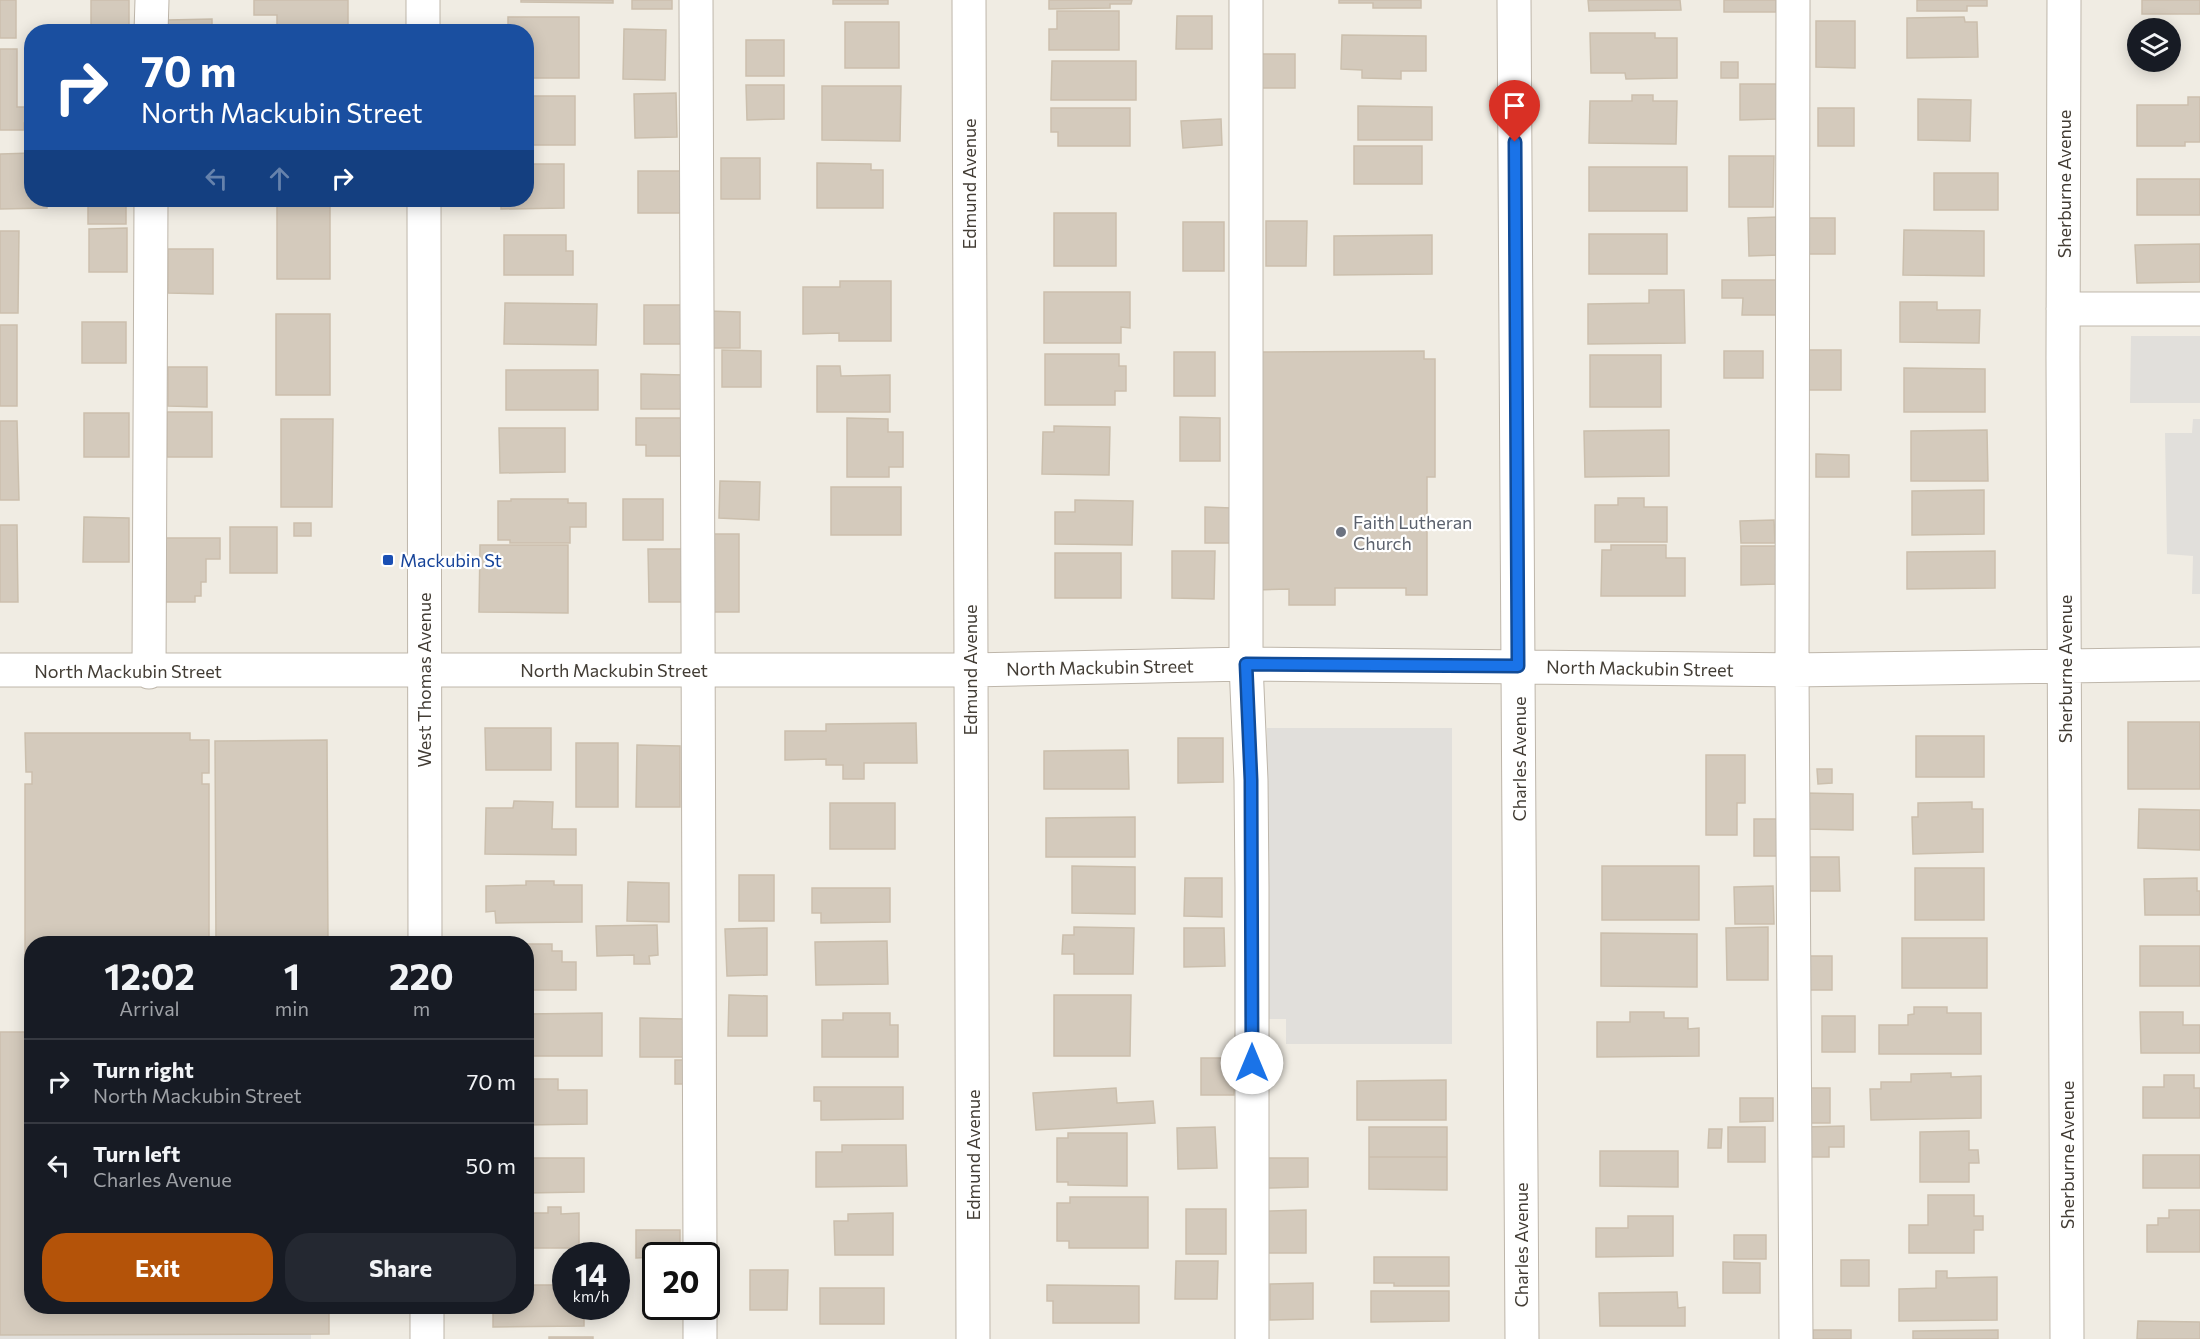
<!DOCTYPE html>
<style>
body{margin:0;font-family:Commissioner,sans-serif;background:#242831;color:#f1f3f6;height:100vh;display:flex;flex-direction:column;font-size:22px;white-space:nowrap}
*{box-sizing:border-box;margin:0}
p{font-size:20px;color:#9ea1a6}
.icon{flex:none;width:33px;height:33px;fill:none;stroke:currentColor;stroke-width:2;stroke-linecap:round;stroke-linejoin:round}
.map{position:relative;flex:1;overflow:hidden}
.drawer{position:absolute;left:24px;top:936px;width:510px;height:378px;display:flex;flex-direction:column;background:#171b24;border-radius:24px;box-shadow:0 3px 15px #0003}
.drawer>*{flex:none}
.guide{position:absolute;left:24px;top:24px;width:510px;height:183px;border-radius:24px;box-shadow:0 3px 15px #0003;background:#1a4fa0;color:#fff;overflow:hidden}
.buttons{position:absolute;left:2127px;top:18px;display:grid;gap:12px}
.buttons a{display:grid;place-items:center;width:54px;height:54px;border-radius:50%;background:#171b24;box-shadow:0 3px 15px #0003;font-size:30px}
.speed{position:absolute;left:552px;top:1242px;display:flex;gap:12px;font-size:30px;font-weight:700;text-align:center}
.speed>*{display:grid;place-content:center;width:78px;height:78px;border-radius:50%;background:#171b24;box-shadow:0 3px 15px #0003;line-height:1}
.speed small{font-size:15px;font-weight:400}
.speed .limit{border:3px solid #111;border-radius:9px;background:#fff;color:#111}
.pin{position:absolute;display:grid;place-items:center;width:51px;height:51px;color:#fff;margin:-62px -26px;border-radius:50% 50% 50% 0;rotate:-45deg;box-shadow:0 0 6px #0007}
.pin .icon{rotate:45deg}
.me{position:absolute;width:66px;margin:-33px;rotate:0deg;stroke-linejoin:round;filter:drop-shadow(0 0 4px #0008)}
.turn{display:flex;align-items:center;gap:21px;height:126px;padding:0 18px;font-size:27px}
.turn .icon{width:78px;height:78px;stroke-width:2.5}
.turn b{display:block;font-size:42px;line-height:51px}
.lanes{display:flex;align-items:center;height:57px;padding:0 18px;background:#0003;justify-content:center;gap:30px;direction:ltr}
.lanes .off{opacity:.35}
.eta{display:flex;justify-content:space-evenly;align-items:center;height:102px;text-align:center}
.eta b{font-size:36px;font-weight:700;line-height:42px}
.action{display:flex;gap:12px;margin-top:auto;padding:12px 18px}
.action a{flex:1;height:69px;border-radius:24px;background:#b45309;color:#fff;font-size:24px;font-weight:700;line-height:69px;text-align:center}
.action a+a{background:#242831;color:#f1f3f6}
ul{padding:0;list-style:none}
li{display:flex;align-items:center;gap:18px;height:84px;padding:0 18px;border-top:2px solid #363941}
li div{flex:1}
li b{display:block;font-size:22px}
li em{font-style:normal}
.map>svg:first-child{display:block}
</style>
<div class="map">
<svg width="2200" height="1339" viewBox="0 0 2200 1339">
<rect width="100%" height="100%" fill="#f0ece3"/>
<path fill="#e1dfdb" d="M2131 336H2200V403H2130Z
M2193 419H2200V594H2192L2193 556 2167 554 2165 433H2192Z
M1267 728H1452V1044H1286V1019H1267Z
M311 1334V1339H0V1335Z"/>
<path fill="#d4cabc" stroke="#cbbfad" stroke-width="1.5" d="M0 0H16V38H0Z
M91 0H129V32H91Z
M254 0H348V32H277V15H254Z
M521 0H613V3L521 2Z
M632 0H672V9H632Z
M833 0H888V4H833Z
M1049 0H1132L1131 4H1110V8L1049 9Z
M1339 0H1421V8H1373V3H1339Z
M1588 0H1680L1681 10 1589 11Z
M1724 0H1776V12H1724Z
M1917 0H1987V6H1967V11H1917Z
M2142 0H2200V14H2142Z
M1057 11H1119V50H1049V29H1057Z
M1177 16H1212V49H1176Z
M508 17H579V78H526V32H508Z
M1964 17 1965 22H1977L1978 57 1907 58V18Z
M212 19V32H168V20Z
M1816 21H1855V68L1816 67Z
M845 22H899V68H845Z
M624 29 666 30 665 80 623 79Z
M1590 33H1655V38H1677V78L1626 79 1625 73H1591Z
M1342 35 1426 36V71H1401V79L1362 78V70L1341 69Z
M746 40H784V76H746Z
M0 49H17V107H32V123H24V130H0Z
M1262 54H1295V88H1262Z
M1052 61H1136V100H1051Z
M1721 62H1738V78H1721Z
M1740 84H1777V119L1740 120Z
M746 85H784V119L747 120Z
M822 86H901L900 141 822 140Z
M676 93 677 137 635 138 634 94Z
M1632 95H1653V101H1677L1676 144 1589 143 1590 101H1632Z
M526 96H575V145H526Z
M2188 97H2200V142H2185V146H2137V105H2188Z
M1918 99 1971 100 1970 141 1918 140Z
M1358 106 1432 107V140H1358Z
M1051 108H1130V146H1058V132H1051Z
M1818 108H1854V146H1818Z
M1221 119 1222 145 1183 148 1181 121Z
M1354 146H1422V184H1354Z
M32 153V200H47V208L0 209V154Z
M1729 156H1774L1773 207H1729Z
M721 158H760V199H721Z
M817 163 871 164V170H883V208H817Z
M526 164H564V208L501 209V200H526Z
M1589 167H1687V211H1589Z
M638 171H685V213H638Z
M1934 173H1998V210H1934Z
M2137 179H2200V215H2137Z
M88 200H126V224H88Z
M277 200H330V279H277Z
M1054 213H1116V266H1054Z
M1782 217 1783 255 1749 256 1748 218Z
M1807 218H1835V254H1807Z
M1266 221H1307L1306 266H1266Z
M1183 222H1224V271H1183Z
M127 228V272H89V229Z
M1904 230 1984 231V276L1903 275Z
M0 231H19L18 313H0Z
M1589 234H1667V274H1589Z
M504 235H566V251H573V275H504Z
M1432 235V274L1334 275V236Z
M2200 244V282L2137 283 2135 245Z
M168 249H213V294L168 293Z
M1722 280H1778L1777 315H1742L1743 298H1722Z
M840 281H891V341H839V333L803 334V287H840Z
M1649 290H1684L1685 343 1588 344V304L1649 303Z
M1044 292H1130V328L1121 327V343H1044Z
M1900 302H1937V310H1980L1979 343 1900 342Z
M505 303 597 304 596 345 504 344Z
M644 305H685V344H644Z
M708 311 740 312V348H707Z
M276 314H330V395H276Z
M82 322H126V363H82Z
M0 325H17V406H0Z
M722 350 761 351V387H722Z
M1803 350H1841V390H1803Z
M1424 351V359H1435V477H1427V595H1406V588H1335V605H1289V589L1256 590 1254 352Z
M1724 351H1763V378H1724Z
M1174 352H1215V396H1174Z
M1045 354H1119V366H1126V391H1115V405H1045Z
M1590 355H1661V407H1590Z
M817 366H840L841 376 890 375V412H817Z
M168 367H207V407L168 406Z
M1904 368 1985 369V412H1904Z
M506 370H598V410H506Z
M641 374 684 375V409H641Z
M167 412H212V457H167Z
M84 413H129V457H84Z
M1180 417 1220 418V461H1180Z
M636 418H685V456H646V445H636Z
M847 418 888 419V432H903V467H889V477H847Z
M281 419H333L332 507H281Z
M0 421H17L19 500H0Z
M1054 426 1110 427 1109 475 1042 474 1043 432H1054Z
M499 428H565V472L500 473Z
M1669 430V476L1585 477 1584 431Z
M1987 430 1988 481H1911V431Z
M1816 454 1849 455V477H1816Z
M720 481 760 482 759 520 719 518Z
M831 487H901V535H831Z
M1984 490V534L1912 535V491Z
M1618 498H1644V507H1667V542H1595V505H1618Z
M511 499H568V503H586V527H570V543H510V540H498V501H511Z
M623 499H663V540H623Z
M1075 500 1133 501 1132 545 1055 544V512H1075Z
M1205 507 1231 508V543H1205Z
M84 517 129 518V562H83Z
M1774 520 1775 543H1741L1740 521Z
M294 523H311V536H294Z
M0 525H17L18 602H0Z
M230 527H277V573H230Z
M708 534H739V612H708Z
M164 538H220V559H206V582H201V596H195V602H164Z
M480 545H568V613L479 612Z
M1611 545H1666V558H1685V596H1601L1602 550H1611Z
M1741 546H1777V584L1741 585Z
M648 549H683V602H649Z
M1172 551H1215L1214 599 1172 598Z
M1995 551V588L1907 589V552Z
M1055 553H1121V598H1055Z
M2128 722H2200V789H2128Z
M916 723 917 763H864V779H843V765H826V759L785 760V731H826V724Z
M485 728H551V770H486Z
M25 733H190V740H209V773H202V784H209V944H32V1000H25V784H32V772H26Z
M1916 736H1984V777H1916Z
M1178 738H1223V782L1178 783Z
M327 740 328 944H216L215 741Z
M576 743H618V807H576Z
M637 745 680 746V807H636Z
M1128 750 1129 789H1044V751Z
M1706 755H1745V803H1737V835H1706Z
M1817 769H1832V783L1818 784Z
M1805 793 1853 794V830L1805 829Z
M514 801 553 802 552 829H576V855L485 854 486 808H513Z
M1972 802V809H1983V852L1913 854 1912 817H1918V803Z
M830 803H895V849H830Z
M2139 809 2200 810V850L2138 848Z
M1135 817V857H1046V818Z
M1754 819H1780V856H1754Z
M1802 857H1839L1840 891H1803Z
M1072 866 1135 867V914L1072 913Z
M1602 866H1699V920H1602Z
M1915 868H1984V920H1915Z
M739 875H774V921H739Z
M1185 878H1222V917L1184 916Z
M2197 878V891H2200V915H2145L2144 879Z
M526 881H554V885H582V922L496 923 495 911 486 912V886L526 885Z
M628 882 669 883V922L627 921Z
M1773 886 1774 924H1735L1734 887Z
M812 888H890V922L821 923V913H812Z
M657 925 658 955 649 956 650 964H634V955L597 956 596 926Z
M1074 927 1134 928 1133 974H1074V954H1062L1063 935H1074Z
M1768 927V980H1727L1726 928Z
M767 928V975L727 976 725 929Z
M1184 928H1224L1225 966 1184 967Z
M1601 933 1697 934V987L1601 986Z
M1902 938H1987V988H1902Z
M887 941 888 984 816 985 815 942Z
M526 944H552V951H562V962H576V990H526Z
M2140 946H2200V986H2140Z
M1805 956H1832V990H1805Z
M729 995 767 996V1036H728Z
M1054 995H1131L1130 1056H1054Z
M1914 1007H1947V1013H1981V1054H1879V1025H1908V1015L1914 1014Z
M1630 1012H1664V1018H1688V1029L1699 1028V1056L1597 1057V1022H1630Z
M2140 1012H2183V1025H2200V1053H2141Z
M602 1013V1056H526V1014Z
M843 1013H890V1025H898V1057H822V1020H843Z
M1822 1016H1855V1052H1822Z
M640 1018 683 1019V1057H640Z
M0 1032H32V1306H329V1334L0 1335Z
M1201 1058H1235L1234 1095H1201Z
M675 1060H685V1084H675Z
M1951 1073V1077L1981 1076V1118L1871 1120 1870 1089H1881V1082H1911V1074Z
M2164 1075H2194V1088H2200V1118H2143V1087H2164Z
M526 1079H558V1090H587V1124L526 1125Z
M1446 1080V1120H1357V1081Z
M814 1087H903V1119L821 1120V1101H814Z
M1116 1088 1117 1103 1153 1101 1155 1123 1036 1130 1033 1093Z
M1805 1088H1830V1123H1805Z
M1740 1098H1773V1121L1740 1122Z
M1844 1126V1147H1829V1157H1805V1127Z
M1215 1127 1217 1168 1178 1169 1177 1128Z
M1369 1127H1447V1157H1369Z
M1728 1127H1765V1162H1728Z
M1709 1129H1722L1721 1148H1708Z
M1969 1131V1150H1978L1979 1163H1969V1182H1920V1132Z
M1068 1133H1127V1186L1068 1185V1182H1057V1138H1068Z
M842 1145H906L907 1186 816 1187V1152H842Z
M1600 1151H1678V1187L1600 1186Z
M2143 1155H2200V1188H2143Z
M1369 1157H1447V1190L1369 1189Z
M526 1158H584V1192L526 1193Z
M1267 1158H1308V1187L1267 1188Z
M1928 1195H1974V1216H1983V1230H1974V1253H1909V1225H1928Z
M1070 1197H1148V1248H1069V1241H1057V1203H1070Z
M548 1207H561V1214L579 1213V1248H526V1213H548Z
M1186 1209H1226V1254H1186Z
M1306 1210V1253H1268V1211Z
M2169 1210H2200V1252H2147V1225H2158V1218H2169Z
M893 1213V1255H835L834 1221H848V1214Z
M1628 1216H1673V1256L1596 1257V1228H1628Z
M636 1230H680V1256L636 1258Z
M1734 1235H1766V1259H1734Z
M1374 1257H1449V1286H1394V1283H1374Z
M1841 1260H1869V1286H1841Z
M1176 1261H1218L1217 1299H1175Z
M1723 1262 1760 1263V1293H1723Z
M750 1270H788L787 1310H750Z
M1936 1271H1947V1278L1997 1277V1320L1899 1321V1289L1936 1288Z
M1313 1283V1319L1270 1320V1284Z
M526 1285H566V1306H584V1326L493 1327V1306H526Z
M1047 1285 1139 1286V1323H1053V1301H1047Z
M820 1288H884V1324H820Z
M1371 1291H1449V1321L1371 1322Z
M1677 1292 1678 1308 1685 1307V1326H1600L1599 1293Z
M2138 1321 2200 1322V1339H2137Z
M1813 1330H1851V1339H1813Z
M1998 1330V1339H1913V1331Z
M549 1337H593V1339H549Z"/>
<g fill="none" stroke-linecap="round" stroke-linejoin="round">
<g stroke="#beb6aa" stroke-width="35">
<path id="minor" d="M423 0V32
M696 0 700 1256
M969 0 973 1339
M1246 0V664L1251 780 1252 888V1339
M1514 0 1522 1339
M1793 0 1792 670 1796 1339
M2064 0 2063 359 2067 1339
M151 32 152 0
M424 200 425 944
M2063 309H2200
M0 670H971L1246 664 1792 670 2200 664
M149 672 151 200
M427 1306V1339
M700 1306V1339"/>
</g>
<use href="#minor" stroke="#fff" stroke-width="33"/>
</g>
<g fill="none" stroke-linecap="round" stroke-linejoin="round">
<g stroke="#114b97" stroke-width="15">
<path id="route" d="M1252 1063 1251 780 1246 664 1518 666 1515 142"/>
</g>
<use href="#route" stroke="#1a73e8" stroke-width="10"/>
</g>
<circle fill="#6b7280" stroke="#fff" stroke-width="2" cx="1341" cy="532" r="6"/>
<rect fill="#1a4fb4" stroke="#fff" stroke-width="2" x="382" y="554" width="12" height="12" rx="3"/>
<g text-anchor="middle" dominant-baseline="central" stroke-width="4.5" stroke-linejoin="round" paint-order="stroke">
<g font-size="18" fill="#423c34" stroke="#fff">
<text transform="translate(969 184) rotate(-90)">Edmund Avenue</text>
<text transform="translate(2064 184) rotate(-90)">Sherburne Avenue</text>
<text transform="translate(1100 667) rotate(-1)">North Mackubin Street</text>
<text transform="translate(1640 668) rotate(1)">North Mackubin Street</text>
<text transform="translate(2065 669) rotate(-90)">Sherburne Avenue</text>
<text x="614" y="670">North Mackubin Street</text>
<text transform="translate(970 670) rotate(-90)">Edmund Avenue</text>
<text x="128" y="671">North Mackubin Street</text>
<text transform="translate(424 680) rotate(-90)">West Thomas Avenue</text>
<text transform="translate(1519 759) rotate(-90)">Charles Avenue</text>
<text transform="translate(973 1155) rotate(-90)">Edmund Avenue</text>
<text transform="translate(2067 1155) rotate(-90)">Sherburne Avenue</text>
<text transform="translate(1521 1245) rotate(-90)">Charles Avenue</text>
</g>
<g font-size="18" fill="#5b616d" stroke="#fff" text-anchor="start">
<text x="1353" y="522">Faith Lutheran<tspan x="1353" dy="21">Church</tspan></text>
</g>
<g font-size="18" fill="#164399" stroke="#fff" text-anchor="start">
<text x="400" y="560">Mackubin St</text>
</g>
</g>
</svg>
<div class="buttons">
<a><svg class="icon" aria-label="layers" viewBox="0 0 24 24"><path d="M12 4l9 5-9 5-9-5zM3 14l9 5 9-5"/></svg></a>
</div>
<div class="speed"><div>14<small>km/h</small></div><div class="limit">20</div></div>
<div class="pin" style="left:1515px;top:142px;background:#d93025"><svg class="icon" aria-label="arrive" viewBox="0 0 24 24"><path d="M6 21V4h12l-3 4 3 4H6"/></svg></div>
<svg class="me" style="left:1252px;top:1063px" viewBox="-20 -20 40 40"><circle r="19" fill="#fff"/><path d="M0-13L10 11 0 6-10 11z" fill="#1a73e8"/></svg>
<div class="guide">
<div class="turn"><svg class="icon" aria-label="right" viewBox="0 0 24 24"><path d="M7 20v-9h11M14 6l5 5-5 5"/></svg><div><b>70 m</b>North Mackubin Street</div></div>
<div class="lanes"><svg class="icon off" aria-label="left" viewBox="0 0 24 24"><path d="M17 20v-9H6M10 6l-5 5 5 5"/></svg><svg class="icon off" aria-label="ahead" viewBox="0 0 24 24"><path d="M12 20V5M6 11l6-6 6 6"/></svg><svg class="icon" aria-label="right" viewBox="0 0 24 24"><path d="M7 20v-9h11M14 6l5 5-5 5"/></svg></div>
</div>
<section class="drawer">
<div class="eta">
<div><b>12:02</b><p>Arrival</p></div>
<div><b>1</b><p>min</p></div>
<div><b>220</b><p>m</p></div>
</div>
<ul>
<li><svg class="icon" aria-label="right" viewBox="0 0 24 24"><path d="M7 20v-9h11M14 6l5 5-5 5"/></svg><div><b>Turn right</b><p>North Mackubin Street</p></div><em>70 m</em></li>
<li><svg class="icon" aria-label="left" viewBox="0 0 24 24"><path d="M17 20v-9H6M10 6l-5 5 5 5"/></svg><div><b>Turn left</b><p>Charles Avenue</p></div><em>50 m</em></li>
</ul>
<div class="action"><a>Exit</a><a>Share</a></div>
</section>
</div>
